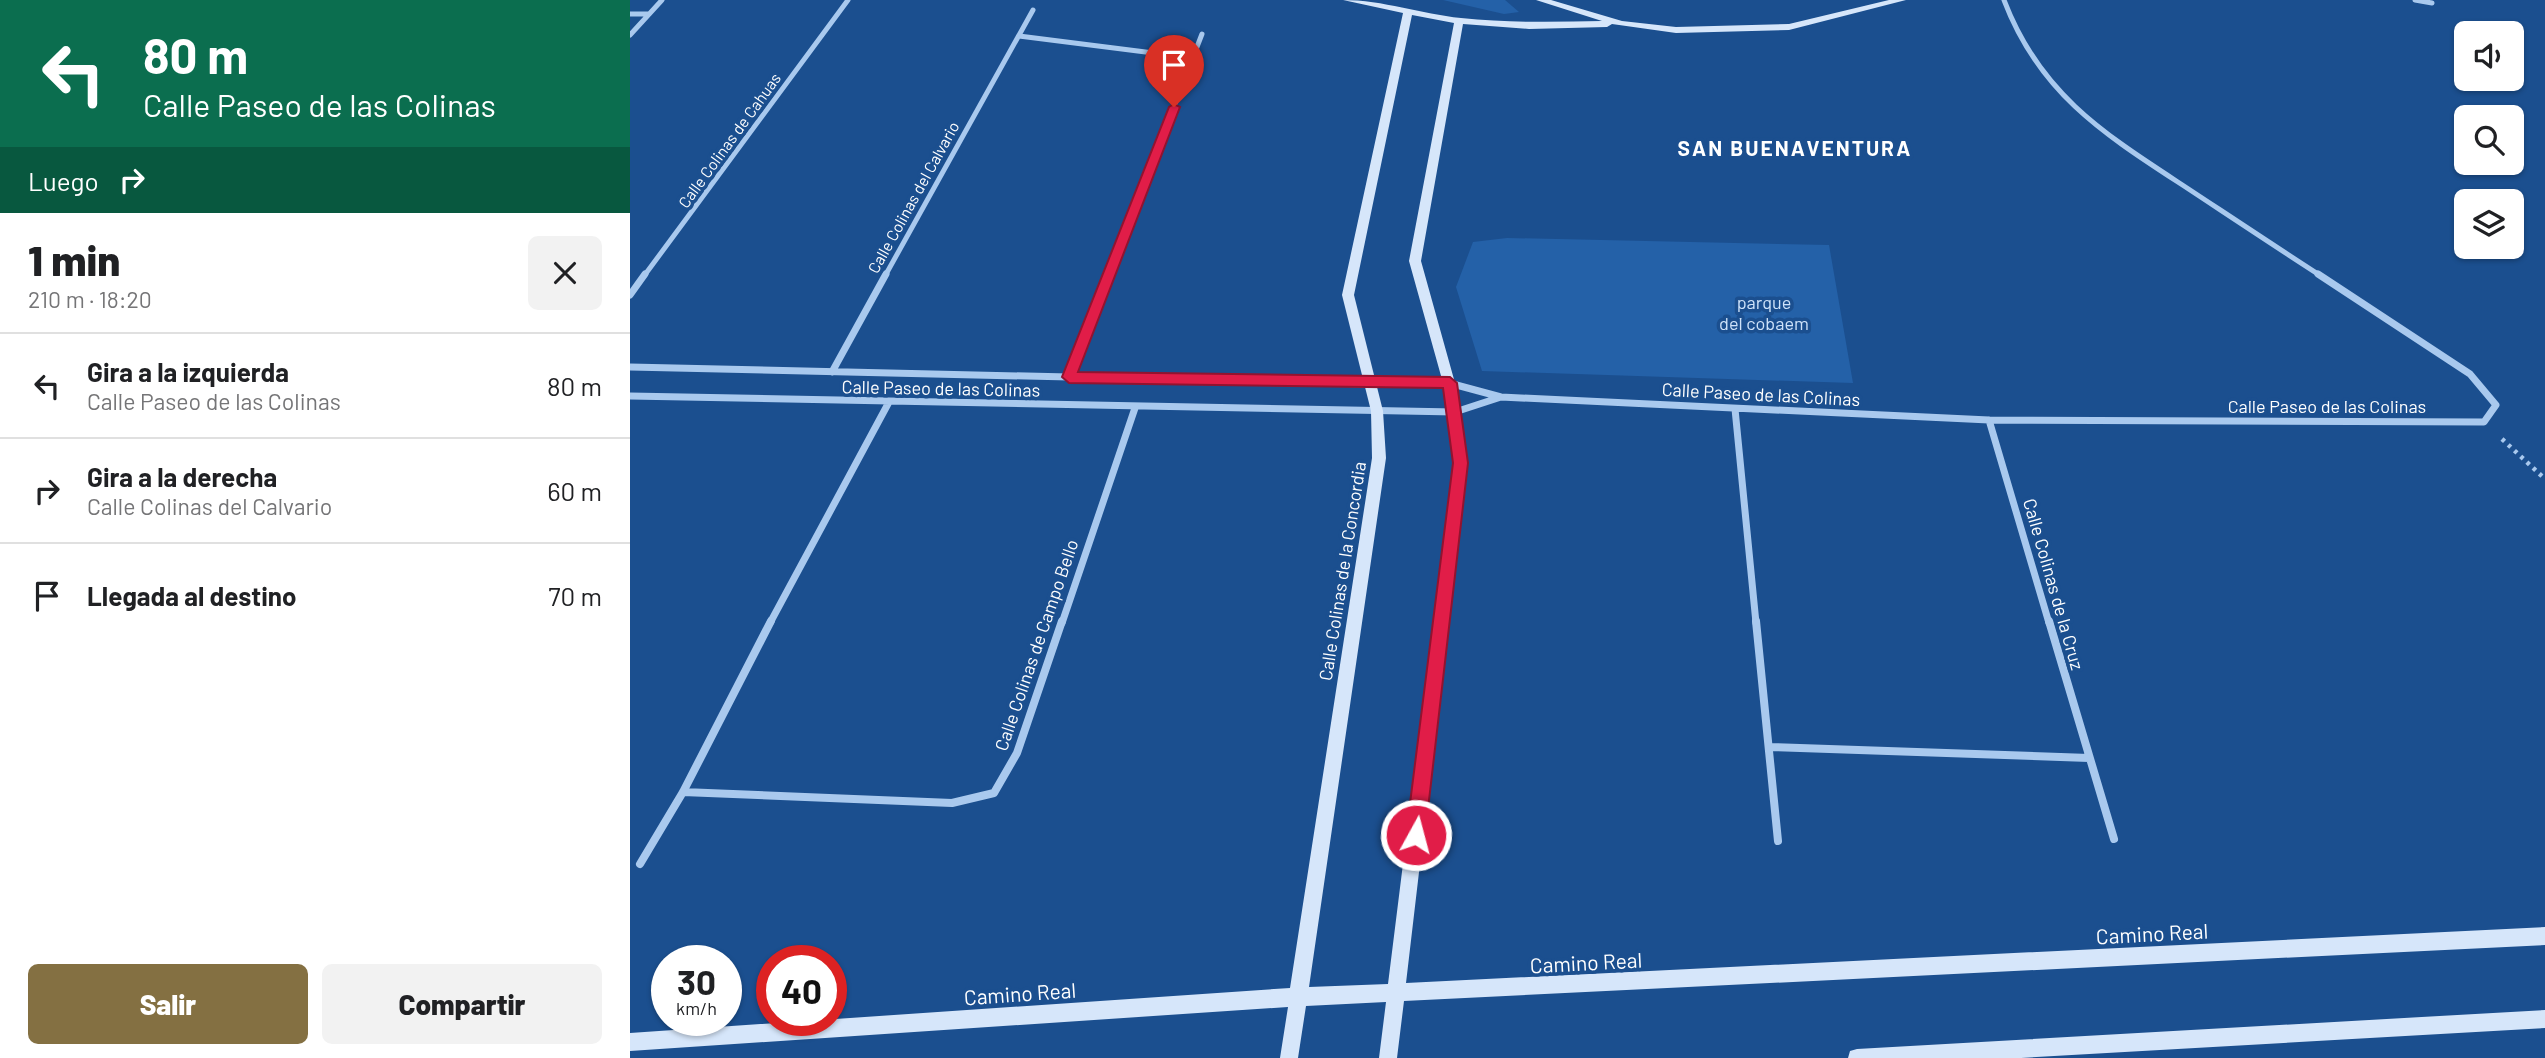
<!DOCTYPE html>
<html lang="es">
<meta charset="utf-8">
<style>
body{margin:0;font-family:Barlow,sans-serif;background:#f2f2f2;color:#202124;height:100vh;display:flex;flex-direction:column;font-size:26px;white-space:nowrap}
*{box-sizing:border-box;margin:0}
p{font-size:23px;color:#757577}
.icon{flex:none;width:38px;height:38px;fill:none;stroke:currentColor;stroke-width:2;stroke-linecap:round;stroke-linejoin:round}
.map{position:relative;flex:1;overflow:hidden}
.drawer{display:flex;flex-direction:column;background:#fff;width:630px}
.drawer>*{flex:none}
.top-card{background:#0b6e4f;color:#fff;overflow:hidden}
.tools{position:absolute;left:1824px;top:21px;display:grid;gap:14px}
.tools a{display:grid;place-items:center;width:70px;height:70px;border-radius:10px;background:#fff;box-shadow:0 2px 5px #0004;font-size:35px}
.speed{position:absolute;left:21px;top:945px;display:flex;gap:14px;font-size:35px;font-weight:700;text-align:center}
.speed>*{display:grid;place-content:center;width:91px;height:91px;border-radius:50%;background:#fff;box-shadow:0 2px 5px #0004;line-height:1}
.speed small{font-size:18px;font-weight:400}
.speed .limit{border:10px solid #d22;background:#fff;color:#111}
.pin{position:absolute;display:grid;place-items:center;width:60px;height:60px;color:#fff;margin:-72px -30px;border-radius:50% 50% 50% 0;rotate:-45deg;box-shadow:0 0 7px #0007}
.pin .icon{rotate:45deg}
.me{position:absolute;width:77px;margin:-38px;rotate:7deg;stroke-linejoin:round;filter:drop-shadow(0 0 5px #0008)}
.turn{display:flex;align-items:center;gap:24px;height:147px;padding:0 28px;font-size:32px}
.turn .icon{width:91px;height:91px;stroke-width:2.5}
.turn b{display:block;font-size:49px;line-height:60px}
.then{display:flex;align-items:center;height:66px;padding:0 28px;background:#0003;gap:14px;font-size:26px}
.round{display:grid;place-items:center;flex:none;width:74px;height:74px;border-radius:10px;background:#f2f2f2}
.head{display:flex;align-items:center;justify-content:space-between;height:119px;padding:0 28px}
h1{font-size:42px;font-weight:800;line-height:52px}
.cta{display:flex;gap:14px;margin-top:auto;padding:14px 28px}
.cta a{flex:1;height:80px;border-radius:10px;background:#847042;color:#fff;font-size:28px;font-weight:800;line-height:80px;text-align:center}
.cta a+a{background:#f2f2f2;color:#202124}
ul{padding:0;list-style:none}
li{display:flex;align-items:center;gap:21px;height:105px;padding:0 28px;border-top:2px solid #e0e0e0}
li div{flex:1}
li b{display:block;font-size:26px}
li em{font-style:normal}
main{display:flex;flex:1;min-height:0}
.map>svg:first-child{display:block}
</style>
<main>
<section class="drawer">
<div class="top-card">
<div class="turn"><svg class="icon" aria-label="left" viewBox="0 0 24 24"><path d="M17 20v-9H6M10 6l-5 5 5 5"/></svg><div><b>80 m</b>Calle Paseo de las Colinas</div></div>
<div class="then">Luego<svg class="icon" aria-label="right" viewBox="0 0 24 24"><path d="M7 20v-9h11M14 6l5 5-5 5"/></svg></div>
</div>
<div class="head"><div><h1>1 min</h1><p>210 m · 18:20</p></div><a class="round"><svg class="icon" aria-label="close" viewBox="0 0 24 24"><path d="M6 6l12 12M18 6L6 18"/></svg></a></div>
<ul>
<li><svg class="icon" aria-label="left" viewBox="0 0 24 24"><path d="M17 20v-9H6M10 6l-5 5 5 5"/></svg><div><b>Gira a la izquierda</b><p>Calle Paseo de las Colinas</p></div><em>80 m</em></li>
<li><svg class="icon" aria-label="right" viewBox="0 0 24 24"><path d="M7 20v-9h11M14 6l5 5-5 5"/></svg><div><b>Gira a la derecha</b><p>Calle Colinas del Calvario</p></div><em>60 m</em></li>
<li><svg class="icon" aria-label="arrive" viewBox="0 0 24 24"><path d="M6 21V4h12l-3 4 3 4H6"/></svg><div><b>Llegada al destino</b></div><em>70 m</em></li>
</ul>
<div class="cta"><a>Salir</a><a>Compartir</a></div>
</section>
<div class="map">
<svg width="1915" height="1058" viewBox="0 0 1915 1058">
<rect width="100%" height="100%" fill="#1b4f8f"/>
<path fill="#2461a8" d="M813 0H875L889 12 874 14Z
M877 238 1199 245 1223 383 852 371 826 287 843 242Z"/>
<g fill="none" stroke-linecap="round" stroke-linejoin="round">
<path stroke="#a9c9ee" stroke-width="4.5" stroke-dasharray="3.5 5" stroke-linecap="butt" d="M1872 439 1915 479"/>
<path stroke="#a9c9ee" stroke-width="5" d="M1374 0C1410 95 1476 135 1557 188 1601 217 1646 247 1691 276
M1785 0 1802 3
M0 14H19
M0 35 32 0
M389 36 563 58
M14 276 218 0
M255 276 403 10
M478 276 572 34"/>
<path stroke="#a9c9ee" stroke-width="7" d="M0 295 15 274
M0 367 740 384 819 383 871 397 1359 420 1854 422 1866 405 1840 374 1688 274
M202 372 256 274
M439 377 479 274
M0 396 825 412 871 397
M1105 409 1126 623
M1359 420 1419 623
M140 623 259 402
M432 623 505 408"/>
<path stroke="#a9c9ee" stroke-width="8" d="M1126 621 1148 841
M1419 621 1484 839
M1140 747 1459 758
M53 792 322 803 364 793 387 753 432 621
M10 864 53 792 141 621"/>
<path fill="#d6e6fa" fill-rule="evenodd" d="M713 0C753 0 791 14 831 18 878 23 925 22 972 21L906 0H921L992 21 1046 27 1159 24 1259 0H1276L1159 30 1046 33 982 24 977 27 899 29 833 24 791 261 825 383 837 463 776 983 1915 927V945L774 1001 767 1058H749L756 1002 676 1006 668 1058H650L658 1007 0 1051V1033L660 988 742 458 741 411 712 295 773 13ZM782 15 824 23 779 261 813 383 823 463 758 984 679 987 756 458 753 411 724 295Z
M1915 1010V1028L1391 1058H1218L1220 1051 1227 1049Z"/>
</g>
<path fill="#e11d48" stroke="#92132f" stroke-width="2" d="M544 104 550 107 448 372 820 377 827 383 838 463 795 835 792 842 786 844 779 842 776 835 823 463 813 388 439 383 432 377 539 107Z"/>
<g text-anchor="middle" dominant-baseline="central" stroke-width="7" stroke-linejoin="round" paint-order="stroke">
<g font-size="16" fill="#fff" stroke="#1b4f8f">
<text transform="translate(99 140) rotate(-54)">Calle Colinas de Cahuas</text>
<text transform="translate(283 197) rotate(-61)">Calle Colinas del Calvario</text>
</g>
<g font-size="18" fill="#cfe3fa" stroke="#1b4f8f">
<text x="1134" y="302">parque<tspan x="1134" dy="21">del cobaem</tspan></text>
</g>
<g font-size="18" fill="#fff" stroke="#1b4f8f">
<text transform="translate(311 388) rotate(1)">Calle Paseo de las Colinas</text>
<text transform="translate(1131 394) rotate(3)">Calle Paseo de las Colinas</text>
<text x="1697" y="406">Calle Paseo de las Colinas</text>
<text transform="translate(712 571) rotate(-81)">Calle Colinas de la Concordia</text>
<text transform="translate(1424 584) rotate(74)">Calle Colinas de la Cruz</text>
<text transform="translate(406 645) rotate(-71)">Calle Colinas de Campo Bello</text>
</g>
<g font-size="21" font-weight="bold" letter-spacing="2" fill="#fff" stroke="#1b4f8f">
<text x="1165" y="147">SAN BUENAVENTURA</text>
</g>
<g font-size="21" fill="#fff" stroke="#1b4f8f">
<text transform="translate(1522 933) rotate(-3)">Camino Real</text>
<text transform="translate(956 962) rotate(-3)">Camino Real</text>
<text transform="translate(390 993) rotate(-4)">Camino Real</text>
</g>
</g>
</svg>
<div class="tools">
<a><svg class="icon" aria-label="sound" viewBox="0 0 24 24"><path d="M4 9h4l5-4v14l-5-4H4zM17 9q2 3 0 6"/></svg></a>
<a><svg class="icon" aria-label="search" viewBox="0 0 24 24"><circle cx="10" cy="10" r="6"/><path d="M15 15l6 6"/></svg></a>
<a><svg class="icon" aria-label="layers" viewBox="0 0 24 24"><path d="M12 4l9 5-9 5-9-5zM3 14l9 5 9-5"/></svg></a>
</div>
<div class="speed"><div>30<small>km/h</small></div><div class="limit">40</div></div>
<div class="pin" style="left:544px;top:107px;background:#d93025"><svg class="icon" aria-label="arrive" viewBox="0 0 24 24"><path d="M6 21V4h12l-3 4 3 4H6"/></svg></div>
<svg class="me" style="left:786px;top:835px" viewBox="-20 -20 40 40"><circle r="17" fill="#e11d48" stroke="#fff" stroke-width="3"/><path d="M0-11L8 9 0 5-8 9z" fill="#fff"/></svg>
</div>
</main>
